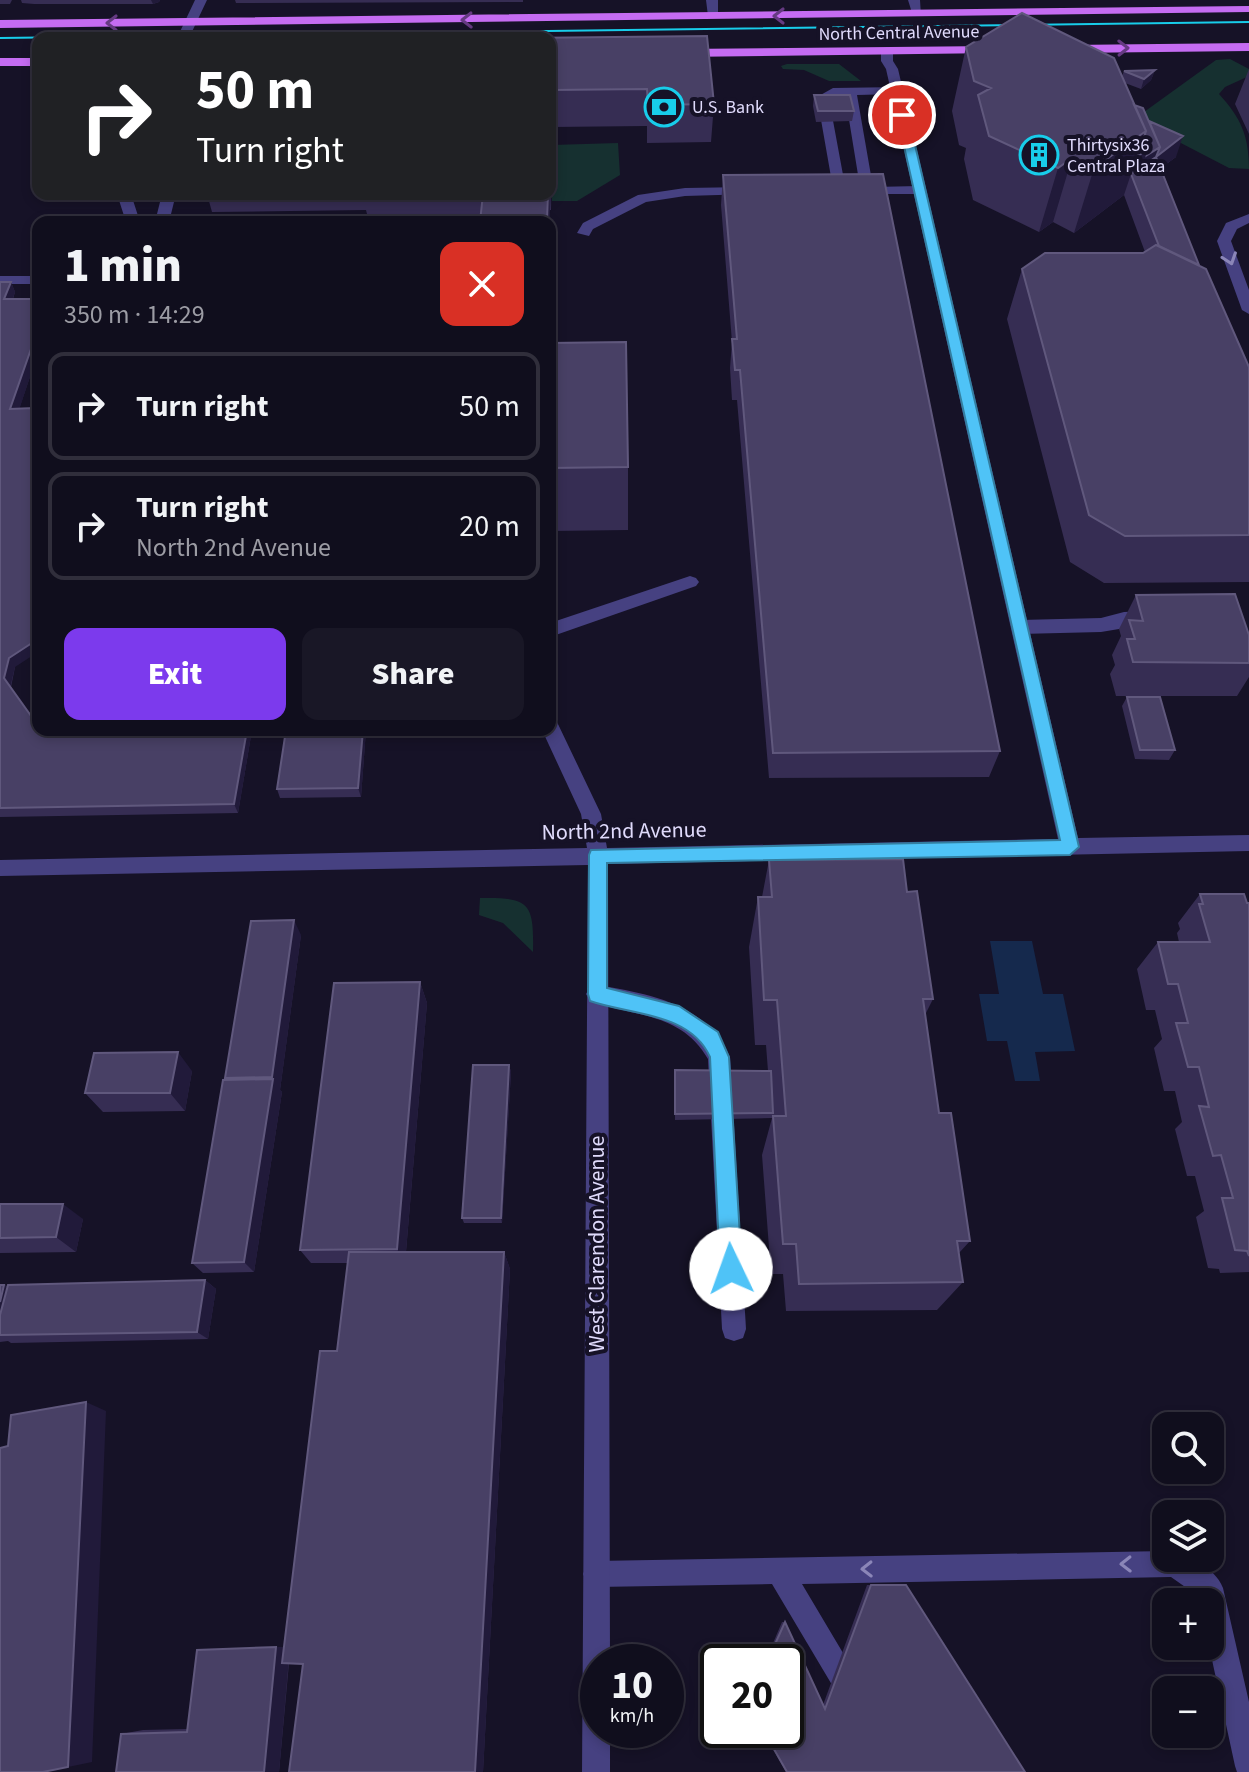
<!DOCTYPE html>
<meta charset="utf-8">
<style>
body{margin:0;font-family:"Source Sans 3",sans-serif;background:#191726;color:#f1f3f6;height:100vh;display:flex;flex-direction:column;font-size:30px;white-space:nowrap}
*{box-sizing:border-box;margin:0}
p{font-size:26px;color:#9c9ca4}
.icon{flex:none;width:44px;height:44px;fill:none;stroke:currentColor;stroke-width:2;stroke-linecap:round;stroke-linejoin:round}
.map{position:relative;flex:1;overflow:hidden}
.panel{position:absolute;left:32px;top:216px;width:524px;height:520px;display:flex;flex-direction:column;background:#100e1d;border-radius:16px;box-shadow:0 4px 12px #0003,0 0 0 2px #302e3b}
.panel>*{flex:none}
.banner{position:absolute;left:32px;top:32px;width:524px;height:168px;border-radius:16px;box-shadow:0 4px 12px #0003,0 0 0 2px #302e3b;background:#202124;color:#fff;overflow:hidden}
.controls{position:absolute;left:1152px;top:1412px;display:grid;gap:16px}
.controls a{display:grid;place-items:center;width:72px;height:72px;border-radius:16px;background:#100e1d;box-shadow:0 4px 12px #0003,0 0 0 2px #302e3b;font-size:40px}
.speed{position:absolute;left:580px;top:1644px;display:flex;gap:16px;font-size:40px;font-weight:700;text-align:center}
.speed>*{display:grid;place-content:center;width:104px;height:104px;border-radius:50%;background:#100e1d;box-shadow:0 4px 12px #0003,0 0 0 2px #302e3b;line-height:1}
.speed small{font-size:20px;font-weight:400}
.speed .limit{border:4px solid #111;border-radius:12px;background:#fff;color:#111}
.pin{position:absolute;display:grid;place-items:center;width:68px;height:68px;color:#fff;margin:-34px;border:4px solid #fff;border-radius:50%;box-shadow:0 2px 8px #0007}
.me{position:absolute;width:88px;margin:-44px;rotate:357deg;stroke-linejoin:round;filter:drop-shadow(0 0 6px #0008)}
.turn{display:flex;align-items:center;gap:28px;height:168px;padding:0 32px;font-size:36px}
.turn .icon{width:104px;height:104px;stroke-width:2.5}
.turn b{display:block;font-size:56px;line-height:68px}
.round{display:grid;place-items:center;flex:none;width:84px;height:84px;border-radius:16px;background:#191726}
.headline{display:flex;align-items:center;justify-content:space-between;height:136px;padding:0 32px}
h1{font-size:48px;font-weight:800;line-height:60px}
.action{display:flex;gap:16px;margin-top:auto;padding:16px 32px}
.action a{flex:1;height:92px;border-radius:16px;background:#7c3aed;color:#fff;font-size:32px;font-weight:800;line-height:92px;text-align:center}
.action a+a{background:#191726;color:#f1f3f6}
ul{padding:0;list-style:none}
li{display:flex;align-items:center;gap:24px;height:108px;margin:0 16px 12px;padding:0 16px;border:4px solid #302e3b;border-radius:16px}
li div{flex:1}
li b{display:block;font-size:30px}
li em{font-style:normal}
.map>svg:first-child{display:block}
</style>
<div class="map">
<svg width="1249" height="1772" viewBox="0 0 1249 1772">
<rect width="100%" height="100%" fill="#161227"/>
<path fill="#163030" d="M1230 59 1249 69V76L1225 87 1219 94C1241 118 1249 136 1249 169L1229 168 1150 127 1144 112 1216 60Z
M787 64H839L861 81H829L804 70 783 69 781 66Z
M618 143 620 175 577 201H552V145Z
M480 898C530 897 534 903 533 952L503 923 479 915Z"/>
<path fill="#15294d" d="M990 941H1032L1043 994H1063L1075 1051 1035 1052 1040 1081H1015L1007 1041H987L979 994H999Z"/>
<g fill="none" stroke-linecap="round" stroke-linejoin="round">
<path fill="#464181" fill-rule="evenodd" d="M901 87V93L897 94 857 95 873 187 919 186 926 190 919 194H854V188L860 187 845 95 829 99 846 191 834 194 817 97 833 88Z
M747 187 752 188V194L685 196 646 202 593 229 589 236 577 233 583 223 638 195 685 188Z
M1249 214V223L1237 229 1231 241 1249 290V314L1242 310 1217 241 1226 223Z
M0 276H38V284H0Z
M690 576 696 578 699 582 696 586 550 637V623Z
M1149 611 1155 613 1158 618 1155 623 1101 632 1020 634 1011 627 1020 620 1101 618 1124 612Z
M597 985C649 994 706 1003 730 1057L746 1329 743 1338 734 1341 725 1338 722 1329 708 1059C681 1012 634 1017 590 1001L586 994 590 987Z
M1166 1551V1558C1188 1558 1214 1565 1223 1588L1249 1702V1772H1237L1235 1766 1209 1646 1210 1602H1200L1198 1596 1171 1577 802 1584 865 1690 861 1700 851 1704 841 1700 772 1584 596 1587 587 1583 583 1574 587 1565 596 1561Z"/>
<path fill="#464181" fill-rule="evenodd" d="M195 0H207L189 38H177Z
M706 0H718V18L708 16Z
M908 0H920L921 16H913Z
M887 47 893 51V61L898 69 1078 838 1249 835V851L608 864 610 1662H598V1730H610V1772H582L588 865 0 876V860L587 848 581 814 542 730H550V720L557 722 601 814 607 848 1058 839 886 69 881 61V51Z
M117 194H131L140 222H126Z
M162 194H176L169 222H155Z"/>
<path fill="#c56cf2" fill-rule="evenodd" d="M1249 6V12L0 28V20Z
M1249 43V51L1069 53 1063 49 1069 45Z
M993 46 997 47V53L681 57 675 53 681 49Z
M0 58H38V66H0Z"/>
<path stroke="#18cdea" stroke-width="2" d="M0 38 1249 22"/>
</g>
<path fill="#362d53" d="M0 0H160L159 2 153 4H34L22 3 21 0H12L10 4H0Z
M235 0H523V2L236 3Z
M550 38 714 104 711 142 647 143V126L552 127 551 210H550V216L368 218 366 210 212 212 207 194H550Z
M966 47 1122 76 1124 71 1155 70 1151 80 1141 89 1125 83 1134 105 1149 121 1176 157 1161 168 1199 265 1249 367V582L1104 583 1070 562 1007 319 1022 269 1145 252 1124 195 1074 233 1053 222 1039 232 973 200 964 159 966 148 959 145 952 111Z
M1249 69V134L1235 104Z
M814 95 854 111 852 121 816 122 813 106Z
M723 175 1000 751 989 777 769 778 737 400H732L730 368 732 342 721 205Z
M0 282H11L15 292 13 299H38V353L19 409 15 667 11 687 38 730H252L238 813 0 817Z
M550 295 558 325V343L628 467V530L550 531Z
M1136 595 1249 635V677L1237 696H1116L1110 674 1115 665 1112 655 1121 636 1119 629Z
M1127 697 1175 750 1169 760 1135 759 1122 706Z
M286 730H366L361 797 280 798 277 789Z
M769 860 907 892 933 999 925 1015 939 1113 970 1241 959 1253 963 1282 937 1310 786 1311 783 1274H771L762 1155 772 1118 675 1120V1070L768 1071 766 1045H755L749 947 758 897H762Z
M1200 894 1249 903V1272L1220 1273 1219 1269 1208 1268 1196 1217 1204 1211 1195 1176H1187L1175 1129 1182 1122 1175 1091H1164L1154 1048 1162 1039 1155 1010H1146L1137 969 1158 942H1179L1177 933 1180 929 1178 923Z
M301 935 280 1090 282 1092 254 1272 203 1273 192 1263 227 1080 225 1078Z
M420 982 427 1003 406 1252H504L510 1269 483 1772H289L303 1664 289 1663 279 1772H116L121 1734 143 1730 187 1729 284 1647 337 1351 348 1263H311L300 1250Z
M509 1065 511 1072 502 1223H464L462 1218Z
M192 1071 185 1111 103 1112 85 1093Z
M0 1204 83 1219 76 1252 0 1253Z
M205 1280 216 1289 208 1339 11 1343 8 1341 0 1342V1285H4L7 1286Z
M867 1585H871L1025 1772H786L762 1730H786V1662H765L782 1622H785L823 1705Z"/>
<path fill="#211a3a" d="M151 0H160L159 2 153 4Z
M1155 70 1151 80 1141 89 1144 79Z
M551 108 553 138 551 210 550 181Z
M1146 131 1150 147 1137 185 1131 174 1124 195 1074 233 1094 168Z
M1183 136 1176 157 1137 185 1147 155 1160 147Z
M1072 158 1053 222 1039 232 1058 168Z
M548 194H549L550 216V223L547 222Z
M11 282 15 292 9 310 4 299Z
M557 295 558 325 557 377 555 347Z
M38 329V353L16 419 10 409Z
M38 639V652L15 667 10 688 4 678 9 658Z
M247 730H252L238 813 234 804Z
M363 730H366L361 797 358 788Z
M294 920 301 935 280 1090 272 1077Z
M420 982 427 1003 405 1263 397 1249Z
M178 1052 192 1071 185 1111 170 1093Z
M509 1065 511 1072 502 1223 501 1218Z
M273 1079 282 1092 254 1272 244 1262Z
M63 1204 83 1219 76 1252 56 1237Z
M504 1252 510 1269 483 1772H475Z
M205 1280 216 1289 208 1339 197 1332Z
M4 1285 20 1294 0 1335V1302Z
M86 1402 106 1411 92 1762 68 1767Z
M276 1647H290L279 1772H264Z"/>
<path fill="#484065" stroke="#60587d" stroke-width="2" d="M1022 13 1114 58 1146 131 1094 168 1072 158 1058 168 989 136 978 95 991 88 974 81 966 47Z
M707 36 714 104 648 105 647 89 550 90V38H521Z
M1155 70 1144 79 1124 71Z
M814 95H850L854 111H818Z
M1134 105 1143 108 1160 147 1147 155 1150 147 1145 134 1146 131Z
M550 108H551L550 175Z
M1149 121 1183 136 1156 157 1160 147Z
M1145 134 1150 147 1137 157Z
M1156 157 1199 265 1159 246 1131 174Z
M883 174 1000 751 773 753 740 370H735L732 339H737L723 175Z
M483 194H548L547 222H480Z
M1156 245 1206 269 1249 367V535L1125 536 1089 515 1022 269 1045 253H1143Z
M0 282H11L4 299H38V329L10 409 34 408 38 412V639L9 658 4 678 34 720H38V730H247L234 804 0 808Z
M557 295 555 343H550V296Z
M626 342 628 467 550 468V343Z
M1235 594 1249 635V663L1133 662 1127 639H1135L1129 620 1143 621 1136 595Z
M1127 697H1160L1175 750H1140Z
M286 730H363L358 788 277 789Z
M903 859 907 892 917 891 933 999H923L939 1113H951L970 1241H957L963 1282 799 1284 796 1244H783L773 1116H786L777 1000H764L758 897H772L769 860Z
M1200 894H1244L1247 903H1249V1256L1247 1251 1235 1250 1222 1198H1233L1221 1155 1213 1156 1199 1106 1209 1107 1199 1067H1188L1176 1023H1188L1178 984H1168L1158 942H1210L1199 904H1203Z
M294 920 272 1077 225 1078 251 921Z
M420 982 397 1249 300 1250 334 983Z
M178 1052 170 1093H85L94 1053Z
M473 1065H509L501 1218H462Z
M675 1070 771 1071 773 1113 675 1114Z
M273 1079 244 1262 192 1263 223 1080Z
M0 1204H63L56 1237 0 1238Z
M349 1252H504L475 1772H289L303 1664 282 1663 320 1351H337Z
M205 1280 197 1332 0 1335V1315L8 1285Z
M0 1285H4L0 1302Z
M86 1402 68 1767 43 1772H0V1448L8 1446 11 1415Z
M871 1585H906L1025 1772H787L763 1730H786V1662H767L785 1622 825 1709Z
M276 1647 264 1772H116L121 1734 187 1732 197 1650Z"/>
<defs><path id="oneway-chevron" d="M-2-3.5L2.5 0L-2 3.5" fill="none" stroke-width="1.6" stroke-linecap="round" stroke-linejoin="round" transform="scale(2)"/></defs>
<g stroke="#653a82">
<use href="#oneway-chevron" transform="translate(779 16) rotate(180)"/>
<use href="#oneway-chevron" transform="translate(467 20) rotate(179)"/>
<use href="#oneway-chevron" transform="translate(112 23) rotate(180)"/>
<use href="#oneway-chevron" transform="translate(1123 48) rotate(-1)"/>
</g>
<g stroke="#8b86b8">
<use href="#oneway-chevron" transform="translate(1230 259) rotate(71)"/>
<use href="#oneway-chevron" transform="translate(1126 1564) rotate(179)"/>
<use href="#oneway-chevron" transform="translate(867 1569) rotate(179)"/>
</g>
<path fill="#4fc3f7" stroke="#337fa1" stroke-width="2" d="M902 112 908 115 1079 847 1070 855 607 863V988L679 1006 718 1032 729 1057 742 1269 739 1276 731 1279 723 1276 720 1269 710 1057C690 1012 630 1015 590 1001L588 994 589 855 591 850 1060 840 897 115Z"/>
<defs>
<g id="bank-ring" transform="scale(2)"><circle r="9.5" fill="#161227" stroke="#18cdea" stroke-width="1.5"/><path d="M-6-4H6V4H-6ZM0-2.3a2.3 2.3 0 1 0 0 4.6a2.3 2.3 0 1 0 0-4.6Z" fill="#18cdea"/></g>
<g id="building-ring" transform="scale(2)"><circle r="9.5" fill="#161227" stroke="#18cdea" stroke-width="1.5"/><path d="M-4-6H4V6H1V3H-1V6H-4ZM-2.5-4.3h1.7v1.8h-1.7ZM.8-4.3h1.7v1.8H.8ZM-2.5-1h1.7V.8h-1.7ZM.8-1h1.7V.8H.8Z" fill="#18cdea"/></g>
</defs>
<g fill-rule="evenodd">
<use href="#bank-ring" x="664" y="107"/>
<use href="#building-ring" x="1039" y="155"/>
</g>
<g text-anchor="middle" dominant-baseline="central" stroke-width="8" stroke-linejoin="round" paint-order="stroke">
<g font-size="18" fill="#e0dbfc" stroke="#161227">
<text transform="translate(899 33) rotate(-1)">North Central Avenue</text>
</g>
<g font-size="18" fill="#e0dbfc" stroke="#161227" text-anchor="start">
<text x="692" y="107">U.S. Bank</text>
<text x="1067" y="145">Thirtysix36<tspan x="1067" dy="21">Central Plaza</tspan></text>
</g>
<g font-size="22" fill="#e0dbfc" stroke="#161227">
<text transform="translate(624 831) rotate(-1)">North 2nd Avenue</text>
<text transform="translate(597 1244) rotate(-90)">West Clarendon Avenue</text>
</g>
</g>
</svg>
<div class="controls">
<a><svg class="icon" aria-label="search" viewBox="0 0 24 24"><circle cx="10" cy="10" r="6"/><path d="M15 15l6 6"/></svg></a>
<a><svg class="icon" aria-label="layers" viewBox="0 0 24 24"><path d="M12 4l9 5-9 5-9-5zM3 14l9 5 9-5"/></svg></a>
<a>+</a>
<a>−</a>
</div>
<div class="speed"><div>10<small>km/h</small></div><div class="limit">20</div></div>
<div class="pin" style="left:902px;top:115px;background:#d93025"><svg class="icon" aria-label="arrive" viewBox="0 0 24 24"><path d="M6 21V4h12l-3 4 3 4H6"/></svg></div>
<svg class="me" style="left:731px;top:1269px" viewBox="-20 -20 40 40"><circle r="19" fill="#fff"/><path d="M0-13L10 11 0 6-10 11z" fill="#4fc3f7"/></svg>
<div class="banner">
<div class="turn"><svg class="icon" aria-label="right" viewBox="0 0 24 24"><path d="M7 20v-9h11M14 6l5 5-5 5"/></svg><div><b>50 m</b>Turn right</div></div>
</div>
<section class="panel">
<div class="headline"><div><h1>1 min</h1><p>350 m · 14:29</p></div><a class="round" style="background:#d93025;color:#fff"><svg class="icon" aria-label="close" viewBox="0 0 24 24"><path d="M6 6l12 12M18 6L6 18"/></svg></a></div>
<ul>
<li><svg class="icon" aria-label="right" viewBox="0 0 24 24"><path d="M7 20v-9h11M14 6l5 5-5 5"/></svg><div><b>Turn right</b></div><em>50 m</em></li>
<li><svg class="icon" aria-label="right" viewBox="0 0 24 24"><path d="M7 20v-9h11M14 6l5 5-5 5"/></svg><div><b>Turn right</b><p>North 2nd Avenue</p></div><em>20 m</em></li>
</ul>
<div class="action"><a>Exit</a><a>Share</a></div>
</section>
</div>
